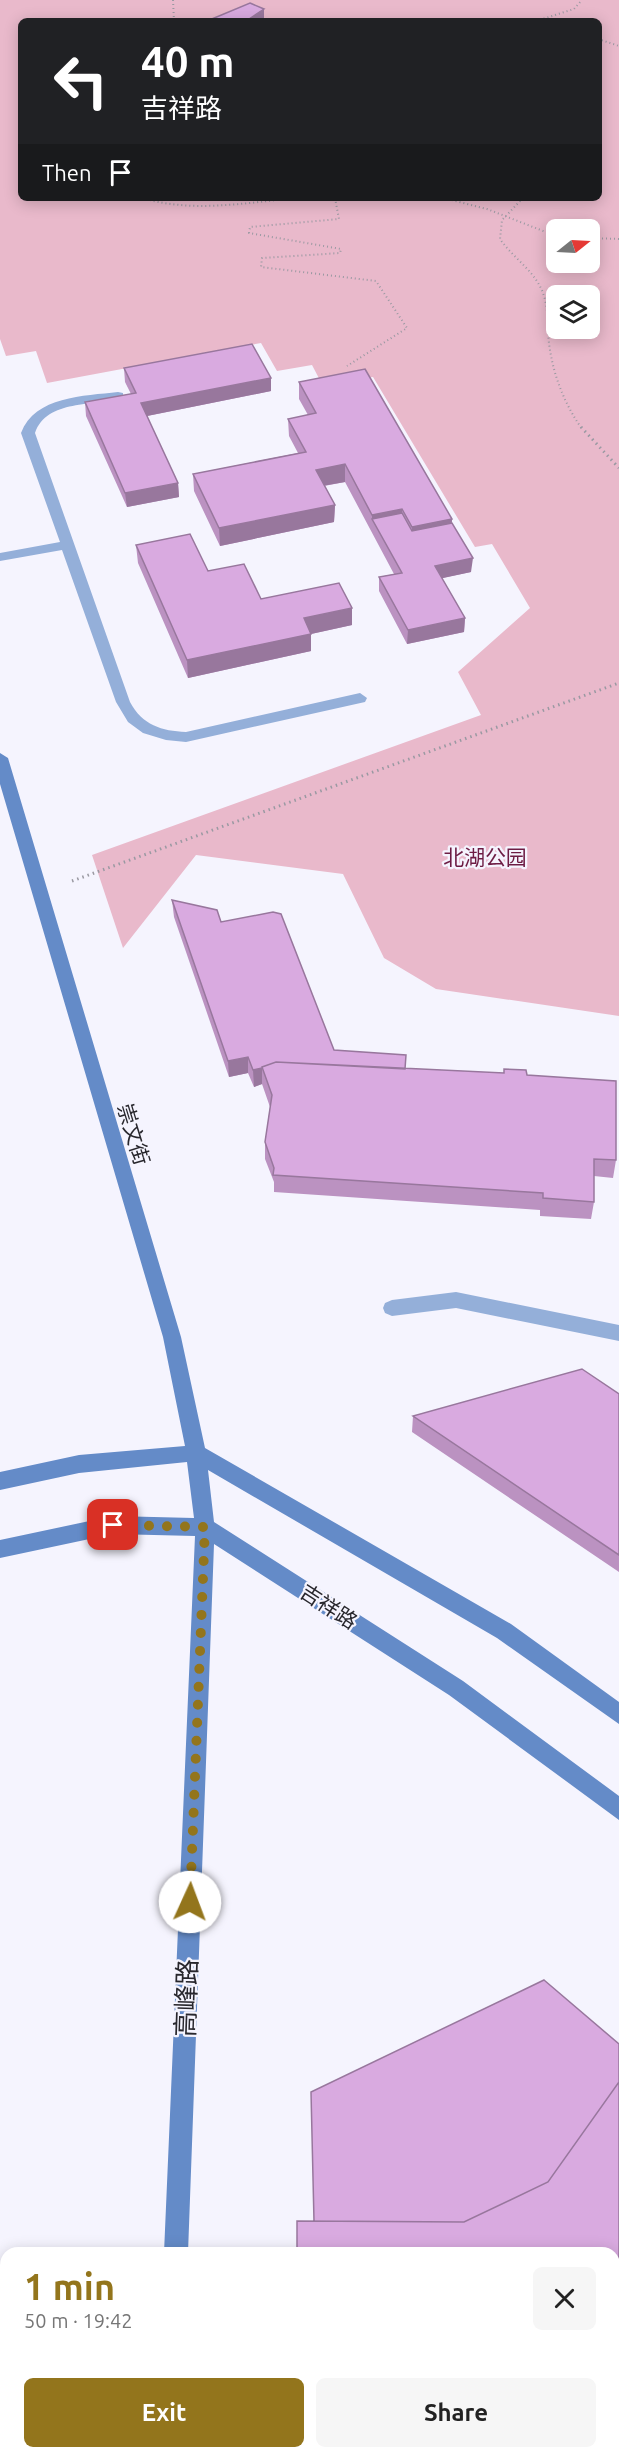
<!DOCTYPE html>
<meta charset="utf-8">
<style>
body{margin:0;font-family:Ubuntu,"Noto Sans SC",sans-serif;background:#f6f6f6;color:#222;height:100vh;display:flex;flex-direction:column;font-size:22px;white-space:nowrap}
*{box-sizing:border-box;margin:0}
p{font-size:20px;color:#767676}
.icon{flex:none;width:33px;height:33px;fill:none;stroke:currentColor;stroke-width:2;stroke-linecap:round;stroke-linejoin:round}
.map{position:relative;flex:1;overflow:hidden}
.drawer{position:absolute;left:0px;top:2247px;width:620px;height:212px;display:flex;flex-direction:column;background:#fff;border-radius:18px 18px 0 0;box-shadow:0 3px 15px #0003}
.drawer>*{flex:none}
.hud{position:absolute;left:18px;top:18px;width:584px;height:183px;border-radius:9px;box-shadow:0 3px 15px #0003;background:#202124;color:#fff;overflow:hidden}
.needle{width:39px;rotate:72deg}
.buttons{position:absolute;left:546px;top:219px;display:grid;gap:12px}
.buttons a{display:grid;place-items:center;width:54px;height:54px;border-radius:9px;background:#fff;box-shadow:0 3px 15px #0003;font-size:30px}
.pin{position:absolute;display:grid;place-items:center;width:51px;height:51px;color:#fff;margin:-26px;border-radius:12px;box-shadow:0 3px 9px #0006}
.me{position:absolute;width:66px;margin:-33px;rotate:2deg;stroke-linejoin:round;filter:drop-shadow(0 0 4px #0008)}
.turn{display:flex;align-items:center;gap:21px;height:126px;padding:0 24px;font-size:27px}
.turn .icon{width:78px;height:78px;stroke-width:2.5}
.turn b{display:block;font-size:42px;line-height:51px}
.then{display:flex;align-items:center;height:57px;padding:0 24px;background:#0003;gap:12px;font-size:22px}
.round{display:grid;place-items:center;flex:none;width:63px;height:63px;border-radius:9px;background:#f6f6f6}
.summary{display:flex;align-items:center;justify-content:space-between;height:102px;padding:0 24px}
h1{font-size:36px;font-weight:600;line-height:45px;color:#93751c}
.action{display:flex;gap:12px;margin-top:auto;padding:12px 24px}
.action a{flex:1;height:69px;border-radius:9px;background:#93751c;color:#fff;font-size:24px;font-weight:600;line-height:69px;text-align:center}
.action a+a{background:#f6f6f6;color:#222}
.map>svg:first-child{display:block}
</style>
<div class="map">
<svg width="619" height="2458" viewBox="0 0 619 2458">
<rect width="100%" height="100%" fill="#f5f4fe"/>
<path fill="#e9b9cb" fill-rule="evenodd" d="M0 0H619V1016L436 989 384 958 343 874 196 855 123 948 92 855 481 715 458 672 530 608 492 544 475 547 373 377 323 386 312 365 277 371 261 343 47 383 36 351 6 356 0 339ZM21 21H598V198H21ZM556 230H590V262H556ZM556 296H590V328H556Z"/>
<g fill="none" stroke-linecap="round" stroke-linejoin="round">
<path stroke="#9a99a2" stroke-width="2" stroke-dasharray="1 3" stroke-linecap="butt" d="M173 0 174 21
M536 21 574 9 582 0
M598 39 619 46
M142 198C193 213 244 203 296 198
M335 198 339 219 250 227 249 233 341 249 340 253 262 258 261 267 376 281 407 328 347 366
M444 198 487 209 556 236
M523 198 502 220 500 239C513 258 535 271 543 293 549 309 547 327 549 343 553 375 564 403 582 429
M590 238 619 239"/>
<path stroke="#9a99a2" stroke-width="3" stroke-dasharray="1.5 4" stroke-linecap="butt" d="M581 427 619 468
M72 881 619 683"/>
<path fill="#94afd9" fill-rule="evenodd" d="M118 392 123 393V399C94 406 47 399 35 433L130 702C142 725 162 731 186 732L360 693 367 698 365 702 186 742 166 740 143 733 128 722 116 702 62 550 0 561V553L60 542 21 433C35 396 84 396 118 392Z
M456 1292 619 1325V1341L456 1308 392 1316 385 1313 383 1308 385 1303 392 1300Z"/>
<path fill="#648bc8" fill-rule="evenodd" d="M0 753 8 758 181 1337 205 1448 511 1624 619 1702V1724L497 1638 208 1470 214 1522 463 1681 619 1796V1820L449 1695 214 1544 188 2253H164L195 1536 113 1534 0 1558V1540L113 1516 194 1518 187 1462 79 1473 0 1490V1472L79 1455 185 1446 163 1337 0 784Z
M155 2452H181V2458H155Z"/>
</g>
<path fill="#bb92c1" d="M124 368 271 391 147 416 178 483 179 497 127 507 86 416 85 402 131 394 125 382Z
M299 382 452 519V523L471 572 442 578 465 618 464 632 407 644 379 591V577L394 574 345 482 324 486 335 505 334 522 220 546 194 491 193 474 298 453 289 436 288 419 308 415 299 399Z
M136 545 208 571 261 599 352 625 311 634V651L188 678 138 563Z
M172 900 221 922 334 1050 405 1069 527 1075 616 1160 613 1178 594 1176V1202L591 1219 540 1216V1210L274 1192V1182L265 1159V1142L270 1107 262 1084 254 1087 248 1073 229 1077 174 917Z
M619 1394V1572L412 1432 413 1416Z"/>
<path fill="#98779d" d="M264 9V21H246Z
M271 378V391L142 417 141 403Z
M345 464V482L316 487V470Z
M178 483 179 497 127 507 125 493Z
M335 505 334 522 220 546 219 528Z
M402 509V527L372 519V515Z
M452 519 451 536 412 545V527Z
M473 558 471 572 434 580 435 566Z
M352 608V625L311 634V651L188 678 187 660 304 618Z
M465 618 464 632 407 644 408 630Z
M248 1057V1073L229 1077 228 1061Z
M262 1068V1084L254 1087 253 1070Z"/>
<path fill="#d9aae0" stroke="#98779d" stroke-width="1.5" d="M250 3 264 9 246 21H207Z
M252 344 271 378 141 403 178 483 125 493 85 402 136 393 124 368Z
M365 369 452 519 412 527 402 509 372 515 345 464 316 470 335 505 219 528 193 474 306 452 288 419 316 413 299 382Z
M402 513 412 531 452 523 473 558 435 566 465 618 408 630 379 577 402 573 372 519Z
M190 534 208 571 244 564 261 599 339 583 352 608 304 618 311 634 187 660 136 545Z
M172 900 217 910 221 922 273 912 281 914 334 1050 406 1055 405 1069 276 1062 262 1067V1068L253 1070 248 1057 228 1061Z
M276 1062 504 1073V1069L526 1070 527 1075 616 1081V1160L594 1159V1202L543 1198V1193L273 1175 274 1168 265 1142 272 1095 262 1067Z
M582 1369 619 1394V1555L413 1416Z
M544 1980 619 2044V2082L548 2182 464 2222 314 2221 311 2092Z
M619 2082V2457L297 2458V2452H614V2253H297V2221L464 2222 548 2182Z"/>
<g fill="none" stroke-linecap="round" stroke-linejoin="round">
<path stroke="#93751c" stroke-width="10" stroke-dasharray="0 18" d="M113 1525 205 1527 190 1902"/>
</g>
<g text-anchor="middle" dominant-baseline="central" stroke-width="4.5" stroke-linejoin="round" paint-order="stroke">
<g font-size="21" fill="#6d1c44" stroke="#f5f4fe">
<text x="485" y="857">北湖公园</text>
</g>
<g font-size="21" fill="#28272d" stroke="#f5f4fe">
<text transform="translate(134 1134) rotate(73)">崇文街</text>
<text transform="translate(329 1606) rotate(33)">吉祥路</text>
</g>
<g font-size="26" fill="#28272d" stroke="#f5f4fe">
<text transform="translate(186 1998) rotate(-88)">高峰路</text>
</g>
</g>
</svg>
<div class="buttons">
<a><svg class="needle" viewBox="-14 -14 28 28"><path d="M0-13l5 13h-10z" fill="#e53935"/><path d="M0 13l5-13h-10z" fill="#767676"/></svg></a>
<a><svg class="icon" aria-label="layers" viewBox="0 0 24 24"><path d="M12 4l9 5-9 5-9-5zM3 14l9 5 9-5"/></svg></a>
</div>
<div class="pin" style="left:113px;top:1525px;background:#d93025"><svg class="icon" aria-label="arrive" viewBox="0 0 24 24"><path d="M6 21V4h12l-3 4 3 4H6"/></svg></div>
<svg class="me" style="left:190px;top:1902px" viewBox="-20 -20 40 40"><circle r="19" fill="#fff"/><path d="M0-13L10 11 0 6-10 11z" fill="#93751c"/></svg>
<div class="hud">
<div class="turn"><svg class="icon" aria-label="left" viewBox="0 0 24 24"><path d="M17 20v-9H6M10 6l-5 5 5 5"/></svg><div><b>40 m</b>吉祥路</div></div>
<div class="then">Then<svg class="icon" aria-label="arrive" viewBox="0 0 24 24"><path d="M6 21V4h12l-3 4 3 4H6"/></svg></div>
</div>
<section class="drawer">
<div class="summary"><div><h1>1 min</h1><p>50 m · 19:42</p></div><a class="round"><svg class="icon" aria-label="close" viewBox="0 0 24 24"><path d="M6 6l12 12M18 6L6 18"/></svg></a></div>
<div class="action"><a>Exit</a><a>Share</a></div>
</section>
</div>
